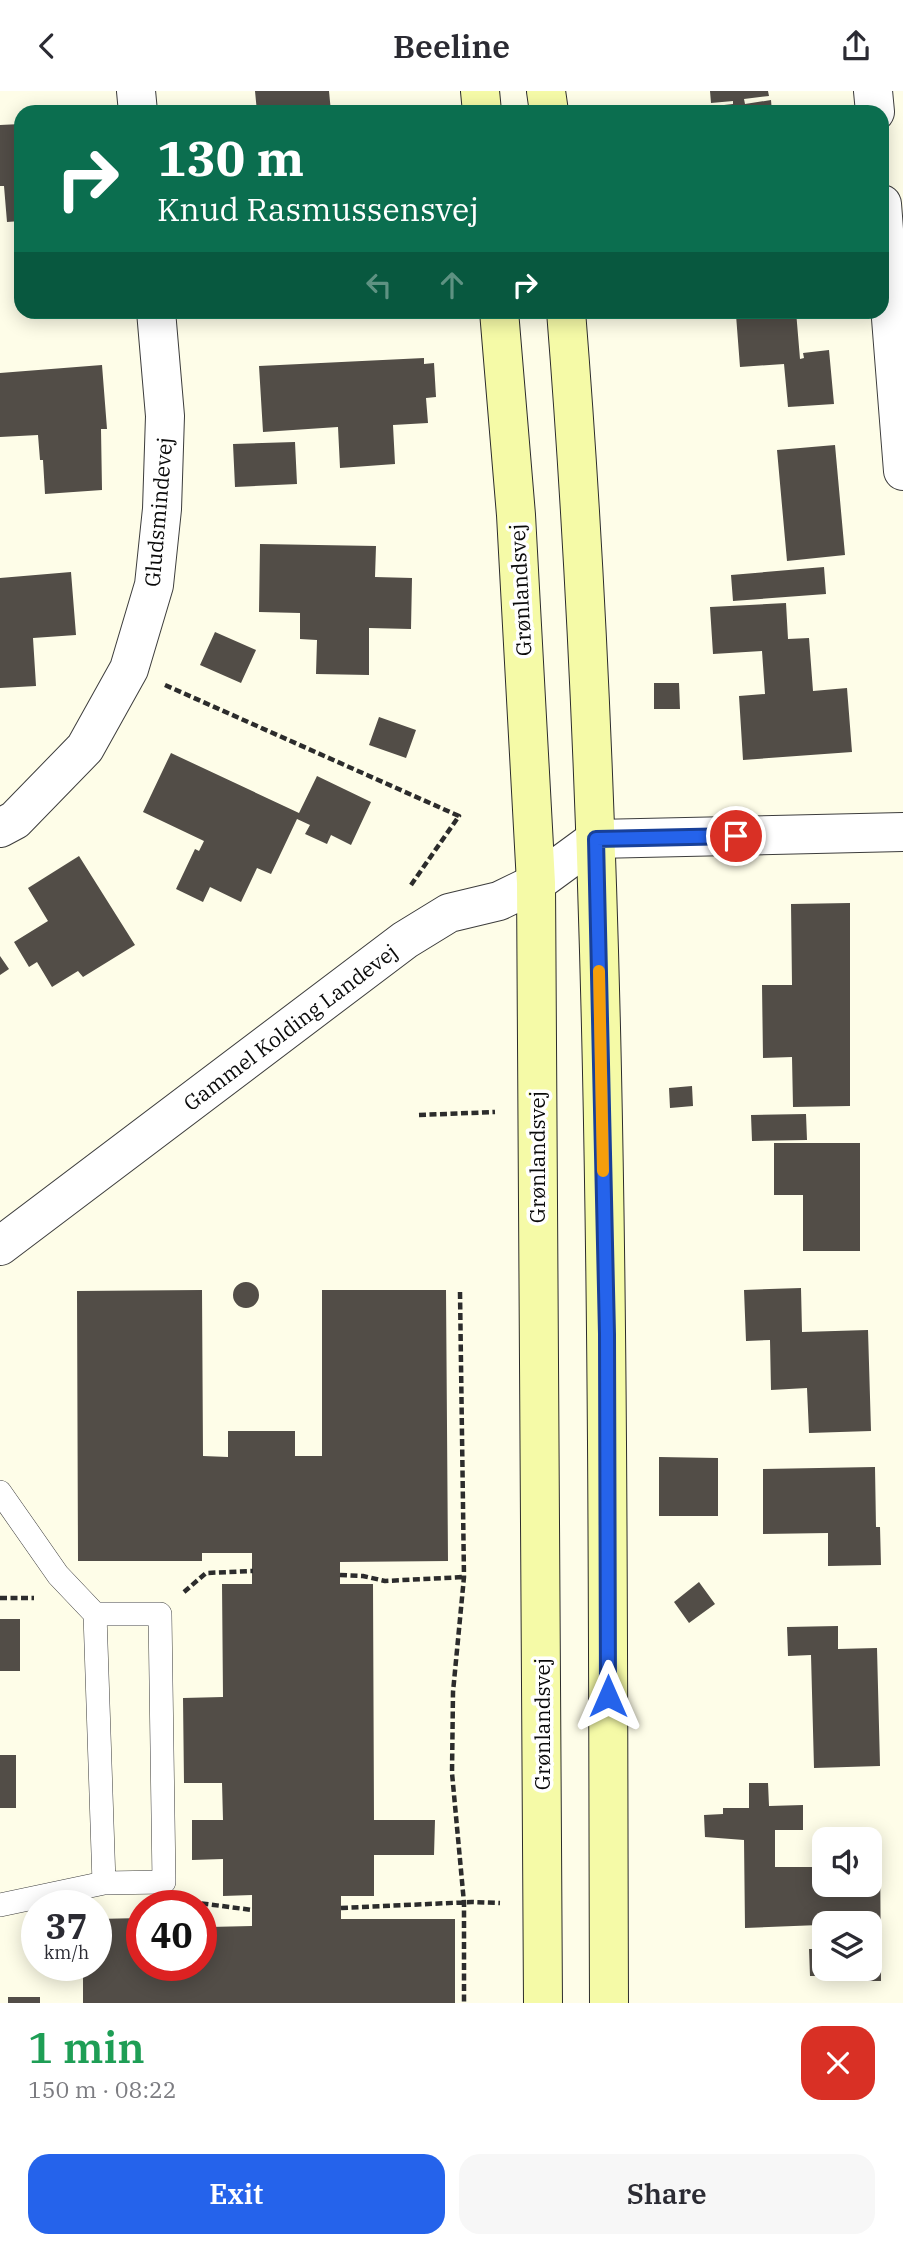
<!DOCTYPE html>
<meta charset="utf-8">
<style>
body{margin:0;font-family:"IBM Plex Serif",serif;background:#f7f7f7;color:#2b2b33;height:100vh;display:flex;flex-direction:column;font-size:26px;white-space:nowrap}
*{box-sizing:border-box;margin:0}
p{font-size:23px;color:#7c7c81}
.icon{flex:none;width:38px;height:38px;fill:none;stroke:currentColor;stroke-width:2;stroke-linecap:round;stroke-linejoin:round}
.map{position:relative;height:1912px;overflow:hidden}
.panel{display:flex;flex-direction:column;background:#fff;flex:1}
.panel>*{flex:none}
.banner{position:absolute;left:14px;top:14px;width:875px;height:214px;border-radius:21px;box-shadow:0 4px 18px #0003;background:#0b6e4f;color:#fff;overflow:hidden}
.controls{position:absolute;left:812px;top:1736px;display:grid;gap:14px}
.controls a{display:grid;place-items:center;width:70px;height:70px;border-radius:14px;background:#fff;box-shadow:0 4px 18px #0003;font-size:35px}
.speed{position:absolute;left:21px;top:1799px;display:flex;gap:14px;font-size:35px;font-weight:700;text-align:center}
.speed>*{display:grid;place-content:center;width:91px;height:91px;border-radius:50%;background:#fff;box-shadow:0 4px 18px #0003;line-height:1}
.speed small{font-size:18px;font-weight:400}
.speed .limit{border:10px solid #d22;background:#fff;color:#111}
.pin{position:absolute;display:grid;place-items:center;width:60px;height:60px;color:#fff;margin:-30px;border:4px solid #fff;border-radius:50%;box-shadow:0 2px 7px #0007}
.me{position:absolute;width:77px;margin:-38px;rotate:0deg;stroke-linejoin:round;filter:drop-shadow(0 0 5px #0008)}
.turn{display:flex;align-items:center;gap:24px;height:147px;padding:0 28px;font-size:32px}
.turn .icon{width:91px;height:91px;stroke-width:2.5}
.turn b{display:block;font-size:49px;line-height:60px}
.lanes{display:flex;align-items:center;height:66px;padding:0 28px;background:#0003;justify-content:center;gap:35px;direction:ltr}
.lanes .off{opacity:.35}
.round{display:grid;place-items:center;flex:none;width:74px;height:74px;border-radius:21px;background:#f7f7f7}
.overview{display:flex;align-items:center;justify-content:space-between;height:119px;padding:0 28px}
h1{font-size:42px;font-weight:600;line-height:52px;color:#1e9e55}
.primary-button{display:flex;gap:14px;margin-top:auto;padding:14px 28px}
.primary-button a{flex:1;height:80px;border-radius:21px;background:#2563eb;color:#fff;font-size:28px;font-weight:600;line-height:80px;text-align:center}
.primary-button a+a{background:#f7f7f7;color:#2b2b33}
header{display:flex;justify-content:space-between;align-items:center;height:91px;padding:0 28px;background:#fff;font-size:32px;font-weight:600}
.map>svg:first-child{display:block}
</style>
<header><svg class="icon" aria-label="back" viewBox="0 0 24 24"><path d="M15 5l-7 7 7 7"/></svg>Beeline<svg class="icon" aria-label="share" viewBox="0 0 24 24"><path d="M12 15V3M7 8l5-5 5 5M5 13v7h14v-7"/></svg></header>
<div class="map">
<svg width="903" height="1912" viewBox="0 0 903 1912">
<rect width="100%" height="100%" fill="#fefde8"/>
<path fill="#524d47" d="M255 0H329L331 21H257Z
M710 0H768L769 5 744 8 745 13 771 9 772 21H707L706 16 733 13V10L711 12Z
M21 33V130L7 131 4 95H0V34Z
M718 220H796L800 268 804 267 803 262 829 259 834 313 788 316 784 273 740 276 736 224 719 225Z
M424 267V273L434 272 436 306 426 307 428 332 393 334 395 373 340 377 338 336 263 341 259 275Z
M102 274 107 338H101L102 399 45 403 43 369H40L38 344 0 346V282Z
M295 351 297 393 235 396 233 353Z
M835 354 845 464 787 470 777 359Z
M260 453 376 455 375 486 412 487 411 538 369 537V584L316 583 317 549 300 548V522L259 521Z
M824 476 826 503 733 510 731 484Z
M71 481 76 544 33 547 36 595 0 597V487Z
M786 512 788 548 809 547 813 600 847 597 852 661 743 669 739 605 765 603 762 560 713 563 710 516Z
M215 541 256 559 241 592 200 574Z
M654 592H679L680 618H654Z
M379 626 416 639 406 667 369 654Z
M171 662 299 722 317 685 371 711 351 754 331 744 327 753 305 743 310 734 297 728 271 783 257 777 241 811 210 796 203 811 176 798 195 758 199 760 204 750 143 721Z
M79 765 135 854 83 886 78 880 52 896 37 871 29 876 14 851 48 830 28 797Z
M850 812V1015L793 1016 792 966 763 967 762 894H792L791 813Z
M0 865 9 878 0 884Z
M692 995 693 1015 670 1017 669 997Z
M806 1023 807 1049 752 1050 751 1024Z
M774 1052H860V1160H803V1104H774Z
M233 1204a13 13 0 1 1 26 0a13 13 0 1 1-26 0Z
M801 1197 802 1241 868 1239 871 1340 809 1342 807 1297 771 1299 770 1249 746 1250 744 1199Z
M202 1199 203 1365 228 1366V1340H295V1365H322V1199H446L448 1470 340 1471V1493H373L374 1729H435L434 1764H374V1805H341V1828H455V1912H83V1874H96V1828L142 1827V1874H201V1827H209V1836L252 1835V1804L223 1805V1768L192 1769V1729H223L222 1692H184L183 1607 223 1606 222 1493H252V1462H202V1470H78L77 1200Z
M659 1366 718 1367V1425H659Z
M875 1376 876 1436H880L881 1474 828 1475V1442L763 1443V1378Z
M699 1491 715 1513 689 1532 674 1511Z
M0 1528H20V1580H0Z
M838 1535V1558L877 1557 880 1675 814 1677 811 1564 788 1565 787 1536Z
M0 1664H16V1717H0Z
M749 1692H768L769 1715 803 1714V1739H775V1776H824V1794H870V1754L880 1753 881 1890H833V1885H810L809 1858H824V1878H870V1832L745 1837 744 1749 705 1746 704 1724 723 1723V1717H749Z
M8 1906H40V1912H8Z"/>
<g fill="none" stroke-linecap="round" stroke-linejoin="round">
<g stroke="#3d3d3d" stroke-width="24">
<path id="lane" d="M0 1401 58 1484 95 1523H160L164 1791 104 1792 0 1814
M95 1523 104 1792"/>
</g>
<g stroke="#3d3d3d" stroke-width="40">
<path id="street" d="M136 0 138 21
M873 0 875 21
M882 113 903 380
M0 737 15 729 85 657 129 578 154 494 162 418 165 325 156 220
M0 1155 405 849 449 822 499 810 536 792 596 748 903 741"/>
</g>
<g stroke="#2c2c2c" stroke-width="40">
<path id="secondary" d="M480 0 482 21
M546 0 549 21
M499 220 516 424 536 792 543 1912
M566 220C611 783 607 1348 609 1912"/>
</g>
<path stroke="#2c2c2c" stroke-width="4.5" stroke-dasharray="7 3.5" stroke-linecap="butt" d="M165 594 459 725 411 794
M419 1024 495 1021
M460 1201 464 1486 453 1601 452 1682 464 1812V1912
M340 1484 363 1485 385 1490 464 1486
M184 1501 206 1482 253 1480
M0 1507H34
M191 1811 252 1819
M341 1817 472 1811 500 1812"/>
<use href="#lane" stroke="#fff" stroke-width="23"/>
<use href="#street" stroke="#fff" stroke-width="38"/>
<use href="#secondary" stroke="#f5faa7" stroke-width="38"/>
</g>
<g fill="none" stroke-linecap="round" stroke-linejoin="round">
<g stroke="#184099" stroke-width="18">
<path id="route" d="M608 1605 607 1243 596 748 736 745"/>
</g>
<use href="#route" stroke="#2563eb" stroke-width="12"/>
<path stroke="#f59e0b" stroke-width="12" d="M599 880 603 1080"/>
</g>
<g text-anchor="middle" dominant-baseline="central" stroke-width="7" stroke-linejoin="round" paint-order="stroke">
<g font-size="21" fill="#0a0a0a" stroke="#fff">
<text transform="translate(158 421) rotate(-85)">Gludsmindevej</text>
<text transform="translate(520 499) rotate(-93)">Grønlandsvej</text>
<text transform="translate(290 936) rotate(-37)">Gammel Kolding Landevej</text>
<text transform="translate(537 1066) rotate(-90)">Grønlandsvej</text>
<text transform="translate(542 1633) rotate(-90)">Grønlandsvej</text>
</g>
</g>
</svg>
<div class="controls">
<a><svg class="icon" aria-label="sound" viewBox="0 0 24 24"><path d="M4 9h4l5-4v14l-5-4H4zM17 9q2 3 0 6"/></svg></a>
<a><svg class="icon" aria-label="layers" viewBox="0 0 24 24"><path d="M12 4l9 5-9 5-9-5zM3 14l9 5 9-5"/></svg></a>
</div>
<div class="speed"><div>37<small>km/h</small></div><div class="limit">40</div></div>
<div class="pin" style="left:736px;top:745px;background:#d93025"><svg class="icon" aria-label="arrive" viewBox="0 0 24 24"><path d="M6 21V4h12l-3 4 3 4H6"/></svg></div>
<svg class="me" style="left:608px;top:1605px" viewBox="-20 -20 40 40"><path d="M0-17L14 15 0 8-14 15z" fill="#2563eb" stroke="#fff" stroke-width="4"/></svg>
<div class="banner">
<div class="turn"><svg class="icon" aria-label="right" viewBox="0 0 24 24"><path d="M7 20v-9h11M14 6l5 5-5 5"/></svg><div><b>130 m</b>Knud Rasmussensvej</div></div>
<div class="lanes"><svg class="icon off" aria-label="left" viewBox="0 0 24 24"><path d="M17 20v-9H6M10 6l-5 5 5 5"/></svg><svg class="icon off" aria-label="ahead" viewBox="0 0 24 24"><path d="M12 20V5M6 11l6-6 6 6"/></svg><svg class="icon" aria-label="right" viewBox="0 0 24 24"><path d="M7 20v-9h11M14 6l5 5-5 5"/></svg></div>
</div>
</div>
<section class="panel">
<div class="overview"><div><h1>1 min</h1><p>150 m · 08:22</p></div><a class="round" style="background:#d93025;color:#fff"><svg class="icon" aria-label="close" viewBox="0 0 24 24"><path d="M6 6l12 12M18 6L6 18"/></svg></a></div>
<div class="primary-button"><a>Exit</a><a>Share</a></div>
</section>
